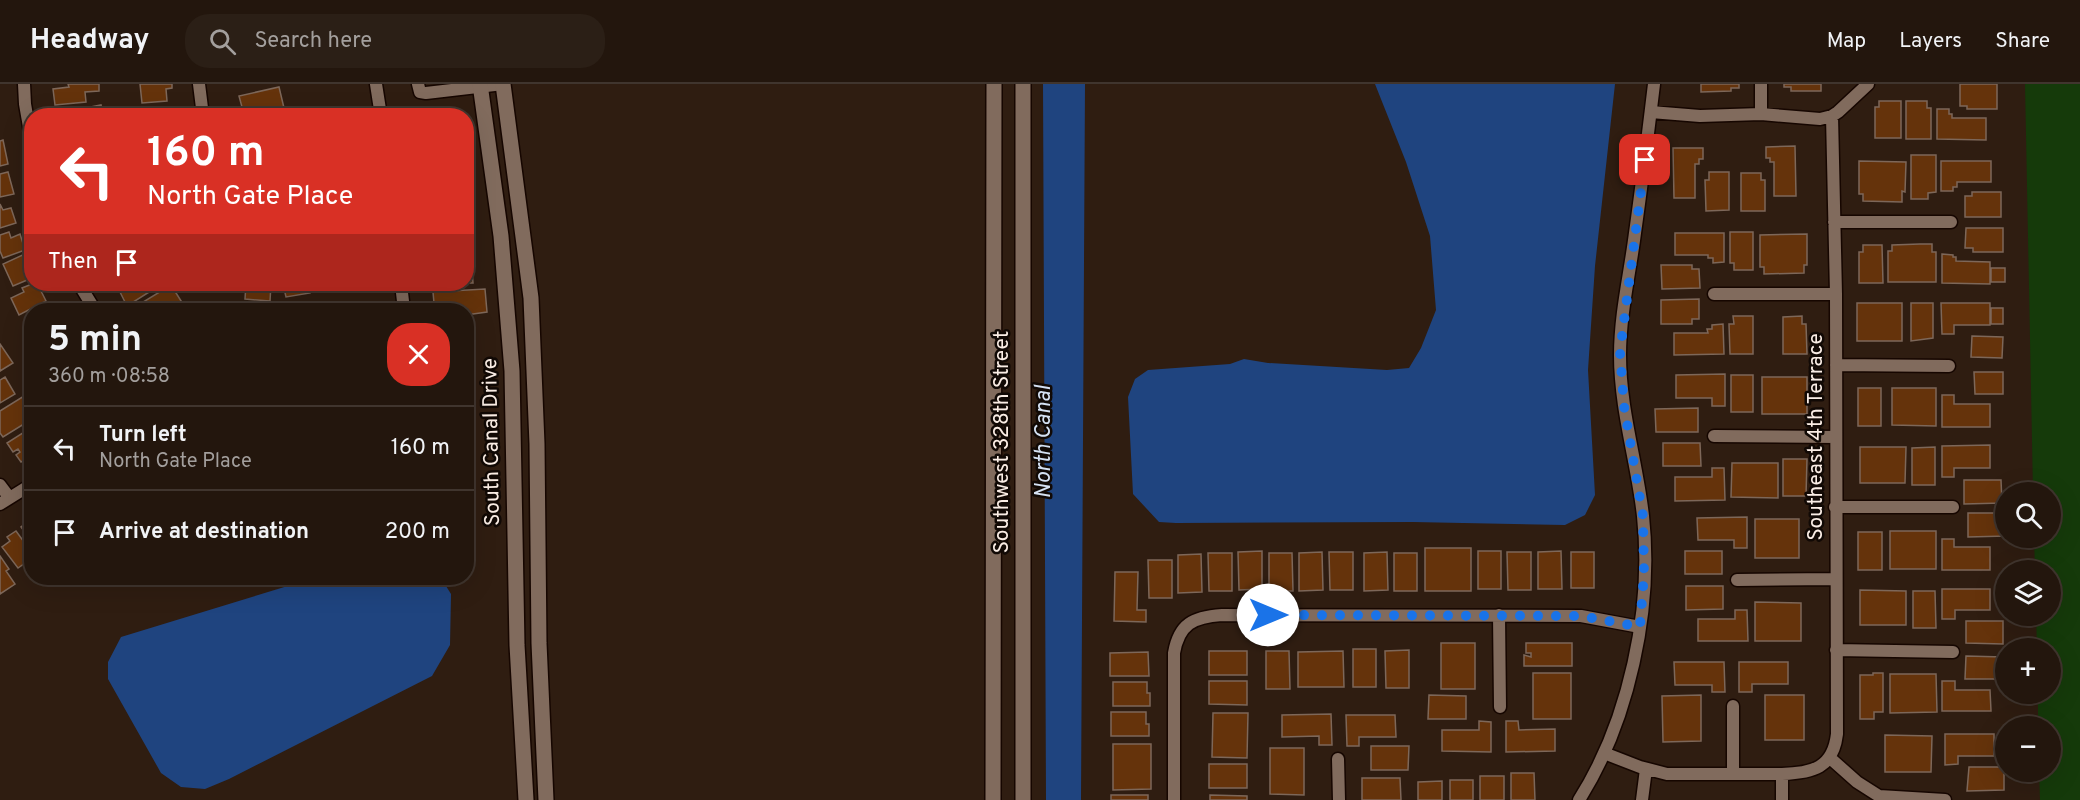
<!DOCTYPE html>
<meta charset="utf-8">
<style>
body{margin:0;font-family:Overpass,sans-serif;background:#2b1f16;color:#f1f3f6;height:100vh;display:flex;flex-direction:column;font-size:22px;white-space:nowrap}
*{box-sizing:border-box;margin:0}
p{font-size:20px;color:#a39f9d}
.icon{flex:none;width:33px;height:33px;fill:none;stroke:currentColor;stroke-width:2;stroke-linecap:round;stroke-linejoin:round}
.map{position:relative;flex:1;overflow:hidden}
.side{position:absolute;left:24px;top:219px;width:450px;height:282px;display:flex;flex-direction:column;background:#23160d;border-radius:24px;box-shadow:0 6px 24px #0002,0 0 0 2px #40352e}
.side>*{flex:none}
.hud{position:absolute;left:24px;top:24px;width:450px;height:183px;border-radius:24px;box-shadow:0 6px 24px #0002,0 0 0 2px #40352e;background:#d93025;color:#fff;overflow:hidden}
.fabs{position:absolute;left:1995px;top:398px;display:grid;gap:12px}
.fabs a{display:grid;place-items:center;width:66px;height:66px;border-radius:50%;background:#23160d;box-shadow:0 6px 24px #0002,0 0 0 2px #40352e;font-size:30px}
.pin{position:absolute;display:grid;place-items:center;width:51px;height:51px;color:#fff;margin:-26px;border-radius:12px;box-shadow:0 3px 9px #0006}
.me{position:absolute;width:66px;margin:-33px;rotate:90deg;stroke-linejoin:round;filter:drop-shadow(0 0 4px #0008)}
.turn{display:flex;align-items:center;gap:21px;height:126px;padding:0 24px;font-size:27px}
.turn .icon{width:78px;height:78px;stroke-width:2.5}
.turn b{display:block;font-size:42px;line-height:51px}
.then{display:flex;align-items:center;height:57px;padding:0 24px;background:#0003;gap:12px;font-size:22px}
.round{display:grid;place-items:center;flex:none;width:63px;height:63px;border-radius:24px;background:#2b1f16}
.headline{display:flex;align-items:center;justify-content:space-between;height:102px;padding:0 24px}
h1{font-size:36px;font-weight:700;line-height:45px}
ul{padding:0;list-style:none}
li{display:flex;align-items:center;gap:18px;height:84px;padding:0 24px;border-top:2px solid #40352e}
li div{flex:1}
li b{display:block;font-size:22px}
li em{font-style:normal}
header{display:flex;align-items:center;gap:36px;box-sizing:border-box;height:84px;padding:0 30px;background:#23160d;border-bottom:2px solid #40352e}
header strong{font-size:28px}
nav{display:flex;gap:33px;margin-inline-start:auto;font-size:21px}
.search{width:420px;height:54px;background:#2b1f16;display:flex;align-items:center;gap:15px;box-sizing:border-box;padding:0 21px;border-radius:24px;color:#a39f9d;font-size:22px}
.map>svg:first-child{display:block}
</style>
<header>
<strong>Headway</strong>
<div class="search"><svg class="icon" aria-label="search" viewBox="0 0 24 24"><circle cx="10" cy="10" r="6"/><path d="M15 15l6 6"/></svg>Search here</div>
<nav><a>Map</a><a>Layers</a><a>Share</a></nav>
</header>
<div class="map">
<svg width="2080" height="716" viewBox="0 0 2080 716">
<rect width="100%" height="100%" fill="#2f1d11"/>
<path fill="#153a0a" d="M2025 0H2080V716H2040L2039 687H2050V642H2038V609H2050V564H2037L2036 531H2050V486H2035L2034 453H2050V408H2033Z"/>
<path fill="#1f447f" d="M1043 0H1085L1081 716H1046Z
M1375 0H1615L1595 182 1588 286 1595 411 1585 431 1565 441 1413 438 1176 439 1159 438 1133 410 1128 313 1135 295 1148 286 1230 280 1244 275 1268 279 1387 286 1409 284 1421 264 1436 226 1430 152 1406 78Z
M314 494H441L451 510 450 561 432 592 229 695 205 705 181 703 161 689 108 595V578L121 553Z"/>
<path fill="#65330b" stroke="#7d6759" stroke-width="1.5" d="M68 0H99V7L85 8 86 18 55 21 53 5 69 3Z
M140 0H172V4L166 5 167 17 142 19Z
M1701 0H1739V4H1731V7L1701 8Z
M1784 0H1821V7H1791V3H1784Z
M1960 0H1997V25H1967V22H1960Z
M279 3 284 24 253 32H234L233 25 242 23 239 12Z
M1879 17H1901V54H1875V23H1879Z
M1906 17H1927V24H1931V55H1906Z
M101 21 103 32H71L70 27Z
M168 23 170 32 125 31Z
M1937 25H1949V30H1952V34H1986V56L1937 55Z
M3 56 8 80 0 82V57Z
M1795 62 1796 112H1774V78H1770V74H1766V63Z
M1673 64H1703V75H1699V80H1695V114H1674Z
M1911 71H1936V108L1928 109V115H1911Z
M1859 77 1906 78 1905 108 1902 107V118L1863 117V110H1859Z
M1941 77H1991V98H1957V103H1953V107H1941Z
M8 88 14 110 0 113V90Z
M1709 88H1729V126L1706 127 1705 96H1709Z
M1741 89H1761V96H1765V127H1741Z
M1972 108H2001V133H1965V112H1972Z
M471 117 474 140 466 141V118Z
M0 120 3 126 11 124 16 139 0 144Z
M1966 144H2003V168H1973V164H1965Z
M9 148 11 154 20 150 25 166 3 174 0 167V151Z
M1730 148H1753V186H1734V179H1730Z
M1675 149H1724V178L1713 179V174H1708V171H1675Z
M1807 150V181H1804V189L1764 190V183H1760V151Z
M1920 160H1932V168H1936V198H1888V167H1892V161Z
M1863 161H1882L1883 199H1859V168H1863Z
M27 169 31 177 27 178 32 185V194L13 202 3 180Z
M1942 170 1953 171V173H1956V177L1990 178V200L1942 199Z
M466 175H471L473 199H466Z
M1661 181H1692V185H1699L1700 204 1662 205Z
M1991 184H2005V198H1991Z
M32 200H41L44 206 41 207 46 217 19 231 11 214 24 208 22 204Z
M121 200H150L154 205 127 222 117 202Z
M246 200H271L270 217 245 215Z
M283 200H308L310 209 286 213Z
M329 200H357V205L330 207Z
M171 201 183 220 172 226H130Z
M485 205 487 228 466 231V226H433V223L438 222 437 219H434L433 208Z
M1699 215V235H1692V240H1661V216Z
M365 218 368 226H345L344 225Z
M1857 219H1902V257H1857Z
M1911 219H1933V254L1911 257Z
M1941 219H1990V241H1954V250H1942Z
M1991 224H2003V240H1991Z
M1733 232H1753V270H1730L1729 240H1734Z
M1802 232V240H1806L1807 270H1783V233Z
M1723 240 1724 270 1674 271V249H1708L1707 245H1712V241Z
M1972 252 2003 253 2002 274 1971 273Z
M0 260 13 279 0 287Z
M1974 288H2003V310H1975Z
M1725 290V322H1712V314H1676V291Z
M1731 291H1753V328H1731Z
M5 293 15 310 0 319V296Z
M1762 293H1807V330H1762Z
M1858 304H1881V342H1858Z
M1892 304H1936V342L1892 341Z
M1942 311H1954V320H1990V343H1942Z
M24 312 32 324V335L3 353 0 349V327Z
M1698 324V348H1656L1655 325Z
M32 343V372L21 378 16 371 20 368 18 365 13 368 7 359Z
M1663 359H1700L1701 382H1663Z
M1990 361V384H1954V393H1942V362Z
M1860 363H1906L1905 399H1860Z
M1935 363V401H1912V364Z
M1783 375H1807L1806 412H1783Z
M1732 379H1778V414L1731 413Z
M1712 384H1724L1725 416 1675 417V393H1712Z
M1964 396H2001L2002 419 1964 420Z
M1968 429H2005L2006 452 1968 453Z
M1747 433V464H1734V456H1698L1697 434Z
M1755 435H1799V474H1755Z
M29 437 32 441V458L21 443Z
M16 447 32 469V474L18 484 2 463 10 457 7 453Z
M1890 447H1936V485H1890Z
M1858 448H1882V486H1858Z
M1942 455H1954V463H1990V486H1942Z
M1425 464H1471V507H1425Z
M1262 467V505L1239 506 1238 468Z
M1478 467H1501V505H1478Z
M1561 467 1562 505H1538V468Z
M1685 467H1722V490H1685Z
M1322 468 1323 506 1299 507V469Z
M1329 468H1353V506H1330Z
M1387 468 1388 506 1364 507V469Z
M1507 468H1531V506H1508Z
M1571 468H1594V504H1571Z
M1208 469H1232V507H1209Z
M1269 469H1292L1293 507H1269Z
M1394 469H1417V507H1394Z
M1201 470 1202 508 1178 509V471Z
M0 472 9 485 6 487 15 500 0 510Z
M1148 476H1172V514H1149Z
M1115 488H1138L1137 526H1146V538L1114 537Z
M1686 502H1723V525L1686 526Z
M1942 505H1990V526H1955V535H1942Z
M1860 506 1906 507V541H1860Z
M1913 507H1935L1936 544H1913Z
M1755 518 1801 519V557H1755Z
M1735 526H1747L1748 557H1698V535H1735Z
M1966 537H2003V560L1966 559Z
M1441 559H1475V605H1441Z
M1526 559H1572V582H1524V571L1531 573V569H1526Z
M1353 565H1376V603H1353Z
M1409 566V604H1386L1385 567Z
M1209 567H1247V591H1209Z
M1266 567H1289L1290 605H1266Z
M1343 567 1344 603H1298V568Z
M1148 568 1149 592H1110V569Z
M1966 572 2003 573V595H1965Z
M1674 578H1724L1725 608H1712V601H1675Z
M1739 578H1788V600H1752V608H1739Z
M1533 589H1571V635H1533Z
M1873 589H1883V628H1874V635H1860V591H1873Z
M1890 590H1936L1937 628 1890 629Z
M1209 597H1247V621L1209 620Z
M1942 597H1955V606H1990L1991 627H1942Z
M1113 598H1147V609H1150V622H1113Z
M1429 611 1466 612V635H1428Z
M1701 611V657L1663 658 1662 612Z
M1765 611H1804V656H1765Z
M1111 628H1146V640H1149V652H1111Z
M1213 629H1248L1247 674 1212 673Z
M1331 630 1332 661H1319V652L1282 653V631Z
M1346 631H1395L1396 653H1359V662H1347Z
M1479 637 1491 638V668L1442 667V646H1479Z
M1506 637H1518L1519 646 1555 645V667L1506 668Z
M1945 650H1994V672H1958V680L1945 681Z
M1885 651 1932 652 1931 688H1885Z
M1113 660H1151V705L1113 706Z
M1371 662H1409L1408 686H1371Z
M1270 664H1304V711L1270 710Z
M1209 680H1247V704H1209Z
M1969 683H2004V706L1967 707Z
M1511 689H1534L1535 716H1511Z
M1480 692H1504V716H1480Z
M1362 694H1400L1401 716H1362Z
M1450 696H1473V716H1450Z
M1442 697V716H1418V698Z
M1111 711H1148V716H1111Z
M1210 711 1247 712V716H1210Z"/>
<g fill="none" stroke-linecap="round" stroke-linejoin="round">
<g stroke="#160600" stroke-width="15">
<path id="minor" d="M24 0 25 20 32 60
M199 0 203 32
M376 0 381 32
M418 0 420 8 426 9 503 0
M1761 0V30
M1651 28 1700 32 1761 30 1820 35 1832 32 1838 28 1868 0
M1834 138H1951
M79 200 95 226
M401 200 404 226
M1714 210H1836
M1836 281 1949 282
M1714 352 1835 353
M0 401 9 413
M0 420 32 400
M1835 423H1953
M1737 496 1836 495
M1499 531 1500 623
M1836 566 1953 568
M1733 622V690
M1604 669 1640 683 1667 690H1782C1813 689 1833 684 1837 650L1836 210 1832 32
M1830 674 1857 698 1879 712 1945 716
M1338 675 1339 716
M1174 716V569C1179 540 1193 533 1222 531L1581 532 1640 543
M1579 716C1629 637 1653 525 1643 432 1637 378 1620 326 1620 271 1620 230 1630 189 1635 149 1642 99 1648 50 1654 0
M1642 716 1646 685
M1782 716V690"/>
</g>
<g stroke="#160600" stroke-width="18">
<path id="tertiary" d="M480 0 501 152 512 287 517 561 526 716
M503 0 531 214 537 360 539 559 546 716
M993 716 994 0
M1023 716V0"/>
</g>
<use href="#minor" stroke="#816b5d" stroke-width="12"/>
<use href="#tertiary" stroke="#816b5d" stroke-width="15"/>
</g>
<g fill="none" stroke-linecap="round" stroke-linejoin="round">
<path stroke="#1a73e8" stroke-width="10" stroke-dasharray="0 18" d="M1268 531 1581 532 1640 543 1644 490 1643 432 1624 322 1620 268 1645 76"/>
</g>
<g text-anchor="middle" dominant-baseline="central" stroke-width="5" stroke-linejoin="round" paint-order="stroke">
<g font-size="21" fill="#faede5" stroke="#110905">
<text transform="translate(1816 353) rotate(-90)">Southeast 4th Terrace</text>
<text transform="translate(492 358) rotate(-91)">South Canal Drive</text>
<text transform="translate(1002 358) rotate(-90)">Southwest 328th Street</text>
</g>
<g font-size="22" font-style="italic" fill="#d5e1f3" stroke="#110905">
<text transform="translate(1044 358) rotate(-90)">North Canal</text>
</g>
</g>
</svg>
<div class="fabs">
<a><svg class="icon" aria-label="search" viewBox="0 0 24 24"><circle cx="10" cy="10" r="6"/><path d="M15 15l6 6"/></svg></a>
<a><svg class="icon" aria-label="layers" viewBox="0 0 24 24"><path d="M12 4l9 5-9 5-9-5zM3 14l9 5 9-5"/></svg></a>
<a>+</a>
<a>−</a>
</div>
<div class="pin" style="left:1645px;top:76px;background:#d93025"><svg class="icon" aria-label="arrive" viewBox="0 0 24 24"><path d="M6 21V4h12l-3 4 3 4H6"/></svg></div>
<svg class="me" style="left:1268px;top:531px" viewBox="-20 -20 40 40"><circle r="19" fill="#fff"/><path d="M0-13L10 11 0 6-10 11z" fill="#1a73e8"/></svg>
<div class="hud">
<div class="turn"><svg class="icon" aria-label="left" viewBox="0 0 24 24"><path d="M17 20v-9H6M10 6l-5 5 5 5"/></svg><div><b>160 m</b>North Gate Place</div></div>
<div class="then">Then<svg class="icon" aria-label="arrive" viewBox="0 0 24 24"><path d="M6 21V4h12l-3 4 3 4H6"/></svg></div>
</div>
<section class="side">
<div class="headline"><div><h1>5 min</h1><p>360 m · 08:58</p></div><a class="round" style="background:#d93025;color:#fff"><svg class="icon" aria-label="close" viewBox="0 0 24 24"><path d="M6 6l12 12M18 6L6 18"/></svg></a></div>
<ul>
<li><svg class="icon" aria-label="left" viewBox="0 0 24 24"><path d="M17 20v-9H6M10 6l-5 5 5 5"/></svg><div><b>Turn left</b><p>North Gate Place</p></div><em>160 m</em></li>
<li><svg class="icon" aria-label="arrive" viewBox="0 0 24 24"><path d="M6 21V4h12l-3 4 3 4H6"/></svg><div><b>Arrive at destination</b></div><em>200 m</em></li>
</ul>
</section>
</div>
